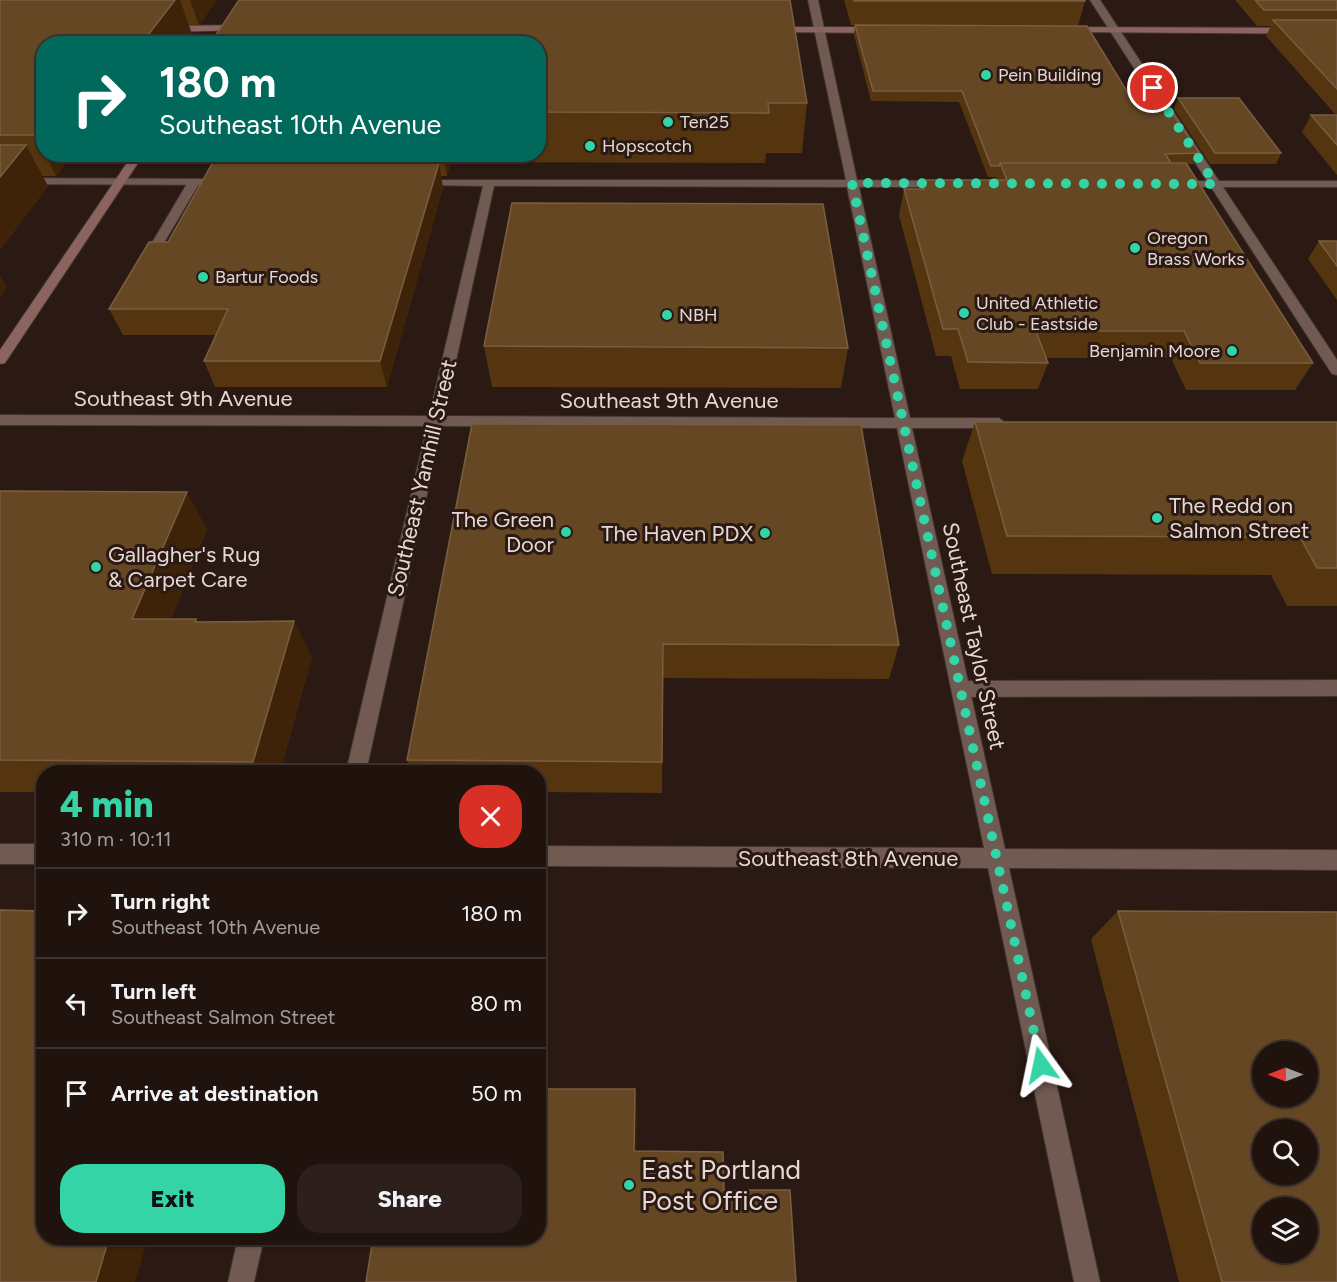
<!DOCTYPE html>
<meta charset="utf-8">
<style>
body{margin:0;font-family:Figtree,sans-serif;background:#2d201c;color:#f1f3f6;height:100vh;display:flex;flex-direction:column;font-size:22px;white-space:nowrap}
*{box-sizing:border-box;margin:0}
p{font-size:20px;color:#a29e9e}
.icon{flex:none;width:33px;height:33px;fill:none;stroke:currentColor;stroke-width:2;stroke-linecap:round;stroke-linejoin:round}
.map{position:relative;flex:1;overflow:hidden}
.details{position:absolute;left:36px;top:765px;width:510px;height:480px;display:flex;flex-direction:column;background:#20130e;border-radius:24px;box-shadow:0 2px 4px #0004,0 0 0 2px #3d322e}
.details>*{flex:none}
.top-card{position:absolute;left:36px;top:36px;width:510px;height:126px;border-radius:24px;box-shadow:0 2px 4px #0004,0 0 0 2px #3d322e;background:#00695c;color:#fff;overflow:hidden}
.needle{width:39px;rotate:270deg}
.controls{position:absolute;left:1252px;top:1041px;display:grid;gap:12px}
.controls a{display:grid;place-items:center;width:66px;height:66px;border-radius:50%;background:#20130e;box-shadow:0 2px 4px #0004,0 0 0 2px #3d322e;font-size:30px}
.pin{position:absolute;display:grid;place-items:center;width:51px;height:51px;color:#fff;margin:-26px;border:3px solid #fff;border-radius:50%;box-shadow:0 2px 6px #0007}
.me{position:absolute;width:66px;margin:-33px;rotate:348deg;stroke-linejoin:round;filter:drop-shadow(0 0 4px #0008)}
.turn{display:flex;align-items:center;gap:21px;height:126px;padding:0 24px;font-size:27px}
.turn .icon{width:78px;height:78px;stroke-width:2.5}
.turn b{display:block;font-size:42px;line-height:51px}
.round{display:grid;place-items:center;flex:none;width:63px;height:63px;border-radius:24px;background:#2d201c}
.overview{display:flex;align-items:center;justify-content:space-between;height:102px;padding:0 24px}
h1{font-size:36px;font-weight:800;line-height:45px;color:#35d4a7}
.button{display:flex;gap:12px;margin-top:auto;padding:12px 24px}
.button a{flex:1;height:69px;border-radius:24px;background:#35d4a7;color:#111;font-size:24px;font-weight:800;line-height:69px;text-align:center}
.button a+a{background:#2d201c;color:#f1f3f6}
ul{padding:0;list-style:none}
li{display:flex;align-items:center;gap:18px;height:90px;padding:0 24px;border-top:2px solid #3d322e}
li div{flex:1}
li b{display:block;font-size:22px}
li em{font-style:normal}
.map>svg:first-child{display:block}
</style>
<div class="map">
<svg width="1337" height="1282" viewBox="0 0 1337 1282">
<rect width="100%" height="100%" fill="#2b1913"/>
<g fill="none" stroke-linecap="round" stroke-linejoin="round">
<g stroke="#413330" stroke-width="2">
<path id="service" d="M194 179 200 182 152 263 150 266H142L140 263 188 182Z
M1337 680V696L961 697 954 694 952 689 954 684 961 681Z"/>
</g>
<g stroke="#413330" stroke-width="2">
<path id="minor" d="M808 0H818L857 180 943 181 949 184 943 187H859L910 418H999L1006 423 999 428H912L1005 849 1337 850V870L1009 868 1100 1282H1074L988 868 538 866V846L984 848 897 428 442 426 366 772H346L427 426 0 425V415L429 416 483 186 419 185 413 182 415 180H846ZM494 186 847 187 895 418 444 416Z
M1090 0H1100L1219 181H1337V187H1223L1337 360V375L1332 374 1211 187H1175L1169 184 1175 181H1207Z
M0 178 226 179 232 182 226 185 0 184Z
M0 844H44V864H0Z
M238 1238H264L254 1282H228Z"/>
</g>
<g stroke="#413330" stroke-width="2">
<path id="secondary" d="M244 25 249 28 247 30 167 32 162 29 167 26Z
M773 27H877L882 30 877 33 770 32 768 30Z
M1067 27 1337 28V34L1064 32 1062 30Z
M133 154H144L5 363 0 364V350Z"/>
</g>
<use href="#service" fill="#705a52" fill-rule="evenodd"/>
<use href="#minor" fill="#705a52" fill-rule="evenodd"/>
<use href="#secondary" fill="#8b6460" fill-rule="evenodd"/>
</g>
<path fill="#55350f" d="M0 0H217L199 25H188L192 34 44 44V154H104L97 164H65L56 176H42L48 186 0 250Z
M844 0H1085V1L1078 26 851 25Z
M1235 0H1337V175L1302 132 1311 115H1336L1266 36 1271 26H1257Z
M855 25 1131 98 1199 153 1194 164H1187L1313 363 1295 390H1186L1171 358H1046L1048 363 1038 389H960L951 356H936L899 215 904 189H919L921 180H995L996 177H988L959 102 871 101 854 35Z
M538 44 807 103 802 153H766L765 163 451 162 447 176H441L443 188 387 387H215L204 361 216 335H123L109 309 168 242 213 163H201L198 154H538Z
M1178 98 1281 153 1276 164H1210L1174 109Z
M1319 241H1337V300L1308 259Z
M484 346 848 348 841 388 492 387Z
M975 422H1337V606H1287L1271 575 992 574 962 461Z
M861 425 899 645 889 679 663 678 662 793 538 792V772H412L407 760Z
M0 491 207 529 171 619H196L198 622 312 657 280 772H44V792H0Z
M1118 911 1337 1282H1179L1091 939Z"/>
<path fill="#3e2308" d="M175 0H180L192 34 185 44H141Z
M190 0H217L199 25Z
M44 123V152L34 135Z
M26 145 48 186 0 250V177Z
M45 154H60L65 164 56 176Z
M93 154H104L97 164Z
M443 154H449L451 162 447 176Z
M439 163 443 188 387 387 380 361Z
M0 275 7 287 0 297Z
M187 492 207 529 157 654 132 619Z
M294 621 312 657 280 772H260L253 762Z
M635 1089 637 1108 636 1166 634 1151Z
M109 1238H148L135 1282H96Z"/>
<path fill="#654724" stroke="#795e40" stroke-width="1.5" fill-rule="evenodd" d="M0 0H175L141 44H44V123L34 135H0Z
M239 0H790L807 103H768L769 113 538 112V44H210Z
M854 0H1085V1H854Z
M1255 0H1337V10H1264Z
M1273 20H1337V89Z
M855 25 1087 26 1131 98H1162L1199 153 1165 154 1171 163H1000L999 166H991L962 91H873Z
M1178 98H1239L1281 153H1215Z
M1311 115H1337V145Z
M0 145H26L0 177Z
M213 162 439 163 380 361H204L228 309H109L149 242H168Z
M1000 163H1186L1313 363H1200L1184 331H1036L1048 363 968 362 958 329H943L904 189H924L921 180H1007Z
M512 203 823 204 848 348 484 346Z
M1319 241H1337V266Z
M975 422H1337V568H1317L1300 537 1007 536Z
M472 424 861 425 899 645 663 644 662 762 407 760Z
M0 491 187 492 132 619H196L195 622 294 621 253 762 0 760Z
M0 910 44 911V1238H109L96 1282H0Z
M1118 911 1337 912V1282H1222ZM1263 1052H1308V1096H1263ZM1263 1130H1308V1174H1263ZM1263 1208H1308V1252H1263Z
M538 1089H635L634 1151 723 1152 724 1190H790L796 1282H366L373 1238H538Z"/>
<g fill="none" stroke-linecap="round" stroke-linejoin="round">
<path stroke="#35d4a7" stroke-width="10" stroke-dasharray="0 18" d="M1041 1065 852 183 1215 184 1153 88"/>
</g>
<g fill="#35d4a7" stroke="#2b1913" stroke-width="2">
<circle cx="986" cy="75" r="6"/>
<circle cx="668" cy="122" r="6"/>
<circle cx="590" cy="146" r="6"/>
<circle cx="1135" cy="248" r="6"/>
<circle cx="203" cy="277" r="6"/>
<circle cx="964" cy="313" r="6"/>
<circle cx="667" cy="315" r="6"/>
<circle cx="1232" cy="351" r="6"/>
<circle cx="1157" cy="518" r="6"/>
<circle cx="566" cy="532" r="6"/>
<circle cx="765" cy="533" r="6"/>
<circle cx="96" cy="567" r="6"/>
<circle cx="629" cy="1185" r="6"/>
</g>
<g text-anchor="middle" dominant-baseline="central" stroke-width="6" stroke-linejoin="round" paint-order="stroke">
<g font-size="18" fill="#e6d9d4" stroke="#2b1913" text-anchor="start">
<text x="998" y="75">Pein Building</text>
<text x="680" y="122">Ten25</text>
<text x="602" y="146">Hopscotch</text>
<text x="1147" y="238">Oregon<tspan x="1147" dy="21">Brass Works</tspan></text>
<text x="215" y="277">Bartur Foods</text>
<text x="976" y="303">United Athletic<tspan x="976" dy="21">Club - Eastside</tspan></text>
<text x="679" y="315">NBH</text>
<text x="1220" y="351" text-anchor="end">Benjamin Moore</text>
</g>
<g font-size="22" fill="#e6d9d4" stroke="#2b1913">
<text x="183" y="398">Southeast 9th Avenue</text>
<text x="669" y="400">Southeast 9th Avenue</text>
<text transform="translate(422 478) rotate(-77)">Southeast Yamhill Street</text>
<text transform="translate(974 636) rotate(78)">Southeast Taylor Street</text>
<text x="848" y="858">Southeast 8th Avenue</text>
</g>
<g font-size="22" fill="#e6d9d4" stroke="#2b1913" text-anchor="start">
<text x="1169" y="505">The Redd on<tspan x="1169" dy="25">Salmon Street</tspan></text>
<text x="554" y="519" text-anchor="end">The Green<tspan x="554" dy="25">Door</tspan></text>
<text x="753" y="533" text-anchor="end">The Haven PDX</text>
<text x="108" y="554">Gallagher's Rug<tspan x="108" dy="25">&amp; Carpet Care</tspan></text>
</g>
<g font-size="27" fill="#e6d9d4" stroke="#2b1913" text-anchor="start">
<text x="641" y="1169">East Portland<tspan x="641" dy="31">Post Office</tspan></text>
</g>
</g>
</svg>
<div class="controls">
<a><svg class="needle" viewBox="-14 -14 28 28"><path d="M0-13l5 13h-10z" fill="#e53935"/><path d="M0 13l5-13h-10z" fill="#a29e9e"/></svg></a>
<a><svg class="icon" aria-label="search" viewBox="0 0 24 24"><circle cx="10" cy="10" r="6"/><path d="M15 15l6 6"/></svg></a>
<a><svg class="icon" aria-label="layers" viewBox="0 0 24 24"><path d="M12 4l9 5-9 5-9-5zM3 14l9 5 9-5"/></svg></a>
</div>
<div class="pin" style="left:1153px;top:88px;background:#d93025"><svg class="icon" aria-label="arrive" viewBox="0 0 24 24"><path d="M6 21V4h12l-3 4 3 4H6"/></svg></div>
<svg class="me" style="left:1041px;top:1065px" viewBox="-20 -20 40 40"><path d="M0-17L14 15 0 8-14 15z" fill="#35d4a7" stroke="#fff" stroke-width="4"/></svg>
<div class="top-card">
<div class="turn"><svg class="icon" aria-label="right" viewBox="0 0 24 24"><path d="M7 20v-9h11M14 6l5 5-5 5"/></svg><div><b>180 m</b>Southeast 10th Avenue</div></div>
</div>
<section class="details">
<div class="overview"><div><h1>4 min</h1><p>310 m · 10:11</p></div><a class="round" style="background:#d93025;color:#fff"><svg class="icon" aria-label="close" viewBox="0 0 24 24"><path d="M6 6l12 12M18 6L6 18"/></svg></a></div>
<ul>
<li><svg class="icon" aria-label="right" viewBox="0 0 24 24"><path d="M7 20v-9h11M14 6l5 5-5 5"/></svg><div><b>Turn right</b><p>Southeast 10th Avenue</p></div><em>180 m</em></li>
<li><svg class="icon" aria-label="left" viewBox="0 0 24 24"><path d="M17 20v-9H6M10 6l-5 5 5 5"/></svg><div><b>Turn left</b><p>Southeast Salmon Street</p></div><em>80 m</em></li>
<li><svg class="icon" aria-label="arrive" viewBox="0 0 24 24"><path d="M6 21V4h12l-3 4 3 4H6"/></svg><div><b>Arrive at destination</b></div><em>50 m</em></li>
</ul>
<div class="button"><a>Exit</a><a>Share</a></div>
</section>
</div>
